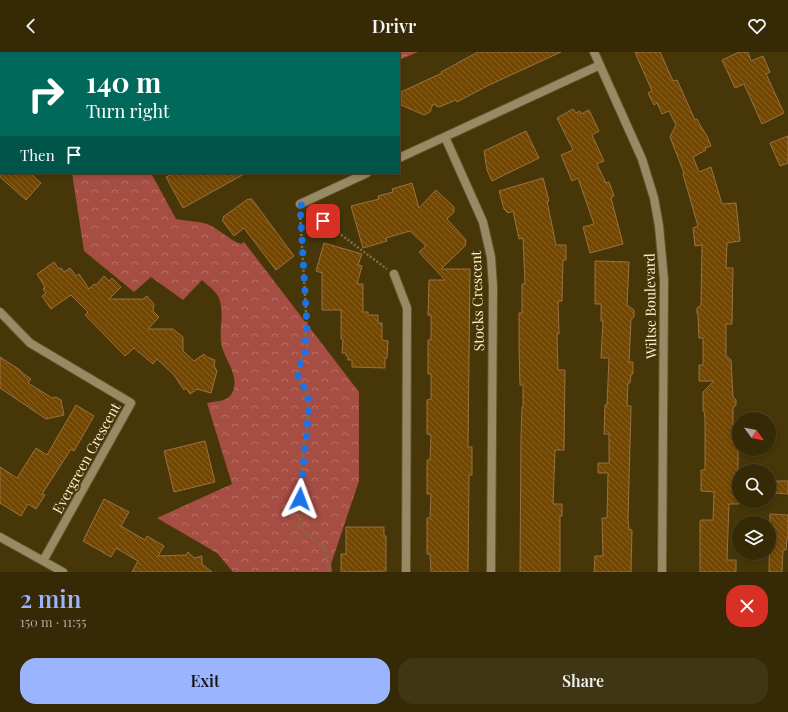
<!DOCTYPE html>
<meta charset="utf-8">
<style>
body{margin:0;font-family:"Playfair Display",serif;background:#403514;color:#f1f3f6;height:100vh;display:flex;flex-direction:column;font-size:15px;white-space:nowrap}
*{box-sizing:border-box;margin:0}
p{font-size:13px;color:#aaa69b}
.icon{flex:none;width:22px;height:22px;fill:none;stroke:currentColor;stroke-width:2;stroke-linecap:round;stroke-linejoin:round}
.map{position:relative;height:520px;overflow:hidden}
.details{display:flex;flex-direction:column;background:#352906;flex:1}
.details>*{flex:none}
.banner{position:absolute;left:0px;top:0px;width:400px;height:122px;box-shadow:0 2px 6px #0003,0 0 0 1px #4f4528;background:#00695c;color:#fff;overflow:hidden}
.needle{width:26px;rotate:123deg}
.fabs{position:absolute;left:732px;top:360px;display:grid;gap:8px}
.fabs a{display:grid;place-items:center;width:44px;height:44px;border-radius:50%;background:#352906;box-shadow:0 2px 6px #0003,0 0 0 1px #4f4528;font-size:20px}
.pin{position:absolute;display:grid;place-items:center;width:34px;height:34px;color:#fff;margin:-17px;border-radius:8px;box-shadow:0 2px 6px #0006}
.me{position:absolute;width:44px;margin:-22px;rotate:3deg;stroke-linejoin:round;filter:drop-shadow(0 0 3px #0008)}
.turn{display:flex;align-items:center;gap:14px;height:84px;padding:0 20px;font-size:18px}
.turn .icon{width:52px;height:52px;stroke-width:2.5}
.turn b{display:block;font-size:28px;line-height:34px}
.then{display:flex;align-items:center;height:38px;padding:0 20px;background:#0003;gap:8px;font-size:15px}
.round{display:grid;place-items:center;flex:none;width:42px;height:42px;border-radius:16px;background:#403514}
.overview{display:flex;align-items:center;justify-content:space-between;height:68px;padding:0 20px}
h1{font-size:24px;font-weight:600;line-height:30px;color:#9ab5fd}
.button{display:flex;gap:8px;margin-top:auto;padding:8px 20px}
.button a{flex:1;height:46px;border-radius:16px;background:#9ab5fd;color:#111;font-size:16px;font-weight:600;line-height:46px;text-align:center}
.button a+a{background:#403514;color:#f1f3f6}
header{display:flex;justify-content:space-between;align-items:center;height:52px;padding:0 20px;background:#352906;font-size:18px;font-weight:600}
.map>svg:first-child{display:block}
</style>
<header><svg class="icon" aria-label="back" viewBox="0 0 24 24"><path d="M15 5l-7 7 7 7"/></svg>Drivr<svg class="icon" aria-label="heart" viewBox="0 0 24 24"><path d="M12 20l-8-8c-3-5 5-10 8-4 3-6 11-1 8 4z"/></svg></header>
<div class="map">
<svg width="788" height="520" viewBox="0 0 788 520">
<defs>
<pattern id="forest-crowns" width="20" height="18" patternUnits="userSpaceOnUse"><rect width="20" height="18" fill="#a64e43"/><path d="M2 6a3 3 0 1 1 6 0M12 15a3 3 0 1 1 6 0" fill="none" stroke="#b87166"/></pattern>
<pattern id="building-back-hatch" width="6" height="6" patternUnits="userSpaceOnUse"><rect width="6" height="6" fill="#744701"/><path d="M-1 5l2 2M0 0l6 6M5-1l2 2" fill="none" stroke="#896225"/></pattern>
</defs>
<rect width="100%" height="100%" fill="#473708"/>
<path fill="url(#forest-crowns)" d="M98 0H418L399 8V1H98Z
M72 121H151L176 167C186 169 198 169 207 172 220 177 227 187 241 192L244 190 359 340V429L331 512 332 520H233L217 501 157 466 232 432 207 351C217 349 229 350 233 339 239 324 226 309 222 295 218 279 225 262 219 246 216 239 207 233 202 228L183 248 151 225 134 240 84 199Z"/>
<path fill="url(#building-back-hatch)" stroke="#9a7142" d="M478 0H561L487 34 457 50 456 48 439 55 433 52 430 60 424 63 401 53V40L442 21 441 20Z
M635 0H660L673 29 677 28 695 68 697 67 700 73 707 84 711 94 705 96 706 98 693 105 699 120 711 115 722 152 736 151 740 189 727 191 726 216H733L732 272H726V304L731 308 733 345 736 348V353L733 356V373H738V421H739V452H729L727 508H736V520H700V469L701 468H713L714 440 701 439V418H705V366L704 359H703V340L714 329H699V313H703V286H699L698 263 697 262V256L701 253 702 193 695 194 693 176 698 174 683 122 684 121 670 85 676 73 669 59 662 62 657 51 654 53 648 41 652 39Z
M739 0H748L751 9 763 4 770 20 766 22 784 61 762 72 744 32 735 36 722 8Z
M573 57 576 61 580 59 581 62 589 58 599 79 592 83 604 109 597 112 606 131 609 130 614 144 611 146 623 192 590 201 583 175 594 172 578 126 572 129 561 103 573 98 557 66Z
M526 79 539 106 492 129 487 118 484 99Z
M788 84V111L780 114 770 91Z
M0 121H30L41 131 26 148 0 125Z
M173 121H246L183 156 166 125Z
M543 126 549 149H547L556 193H566V208H563L562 249H558L559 282H557L558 318H565L564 398H555L553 452H562V464H560V520H520L521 384 522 355H523V333H520L519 297V261H522V232H525L523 186 519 187 513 159 508 161 504 157 499 139Z
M412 131 419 156 436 138 454 155V160L447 167 466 188 465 194 441 217H470L468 395H472V423H469L468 520H431L430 502H427V466H430L431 442H427V408H430L431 383 427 382V348L431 347V322H428V288H431V263H428L429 228H445L419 200 426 194 410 179 386 186 387 189 363 196 351 154 379 147 378 144 393 140 392 137Z
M251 146 294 204 276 218 244 176 234 184 222 168 224 166 223 165 248 147 249 148Z
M324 191 362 202 358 213 362 214 357 232H363V260H368V263H378V271H382V288L388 289 387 306H385V316L352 315V308H348V304H346V301H342L343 287H341V258H322V221L316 219Z
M595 209 629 210 627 253 634 258V265L631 268 629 310H633V322H631L630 331H628L627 354H631V356L628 467 629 477 632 478 631 520H594L595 504H603L602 466H607L608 421H598V411H609V382H604L605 353H607L609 306H601L603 269H601V252H595Z
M54 210 59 217 61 216 64 220 70 216 76 224 79 222 89 237 94 232 96 233 104 224 109 229 112 226 121 235 109 247H143L147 244 154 252 153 259 159 265 148 277H173L183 285V299L194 309 204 302 207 305 215 308 214 314 217 319 211 341 197 337 190 342 186 336 184 338 174 323 157 307 153 312 134 296 125 304 85 263 88 260 71 243 51 257 42 244 46 241 43 237 45 235 37 222Z
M0 305 20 318 21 320 31 327 28 331 52 346 56 345 61 348 64 363 46 367 0 336Z
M76 353 94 364 74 399 71 397 42 442 45 443 36 457 28 452 21 464 0 451V415L17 426 36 396 47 403Z
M205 389 215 430 174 440 164 399Z
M775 429H788V442L775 441Z
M104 447 129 460 121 474 145 488 147 484 164 494 158 504 186 503 188 500 194 506 202 504V512L212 520H132L138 509 116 496 111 505 83 489Z
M770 462 788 463V486H787L786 498H783L782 520H769Z
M346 475H384V484H386V519L341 520V502H346Z"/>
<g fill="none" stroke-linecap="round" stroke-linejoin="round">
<g stroke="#645528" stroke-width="10">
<path id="street" d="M594 0 642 107 654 146 659 174 664 228 662 520
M445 85 483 170 491 205 493 235 491 520
M399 106 600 13
M300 152 367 121
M394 222 407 256 406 520
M0 260 30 291 131 351 43 509
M0 485 63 520"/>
</g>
<path stroke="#7f7046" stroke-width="2.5" stroke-dasharray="2 2" stroke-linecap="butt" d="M266 0V1
M385 1 387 0
M309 159 387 217
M300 162 307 276 305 281 307 299 302 303 297 324 307 341 309 354 301 421 300 447 302 452 301 463 298 474 325 497 329 520"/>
<use href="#street" stroke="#998a66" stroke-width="8"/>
</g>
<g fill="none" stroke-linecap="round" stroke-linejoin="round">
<path stroke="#1a73e8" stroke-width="7" stroke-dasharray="0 12.6" d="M300 447 309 354 307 341 298 324 302 303 306 300 305 281 307 276 300 152 323 169"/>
</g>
<g text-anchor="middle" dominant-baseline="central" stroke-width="3.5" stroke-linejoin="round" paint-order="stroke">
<g font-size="14" fill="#fdf1d3" stroke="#473708">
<text transform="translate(477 249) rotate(-92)">Stocks Crescent</text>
<text transform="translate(650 254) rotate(-91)">Wiltse Boulevard</text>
<text transform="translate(86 406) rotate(-61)">Evergreen Crescent</text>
</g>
</g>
</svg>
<div class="fabs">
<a><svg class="needle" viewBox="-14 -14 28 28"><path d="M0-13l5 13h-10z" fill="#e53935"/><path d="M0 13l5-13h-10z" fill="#aaa69b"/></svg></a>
<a><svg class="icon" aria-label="search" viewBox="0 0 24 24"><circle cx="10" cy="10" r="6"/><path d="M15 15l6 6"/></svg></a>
<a><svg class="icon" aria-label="layers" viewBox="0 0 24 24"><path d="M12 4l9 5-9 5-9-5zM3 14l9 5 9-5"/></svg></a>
</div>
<div class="pin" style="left:323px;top:169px;background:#d93025"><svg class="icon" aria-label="arrive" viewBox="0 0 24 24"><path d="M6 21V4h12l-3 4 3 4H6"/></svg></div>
<svg class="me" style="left:300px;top:447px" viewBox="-20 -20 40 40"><path d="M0-17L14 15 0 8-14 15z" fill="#1a73e8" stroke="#fff" stroke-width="4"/></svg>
<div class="banner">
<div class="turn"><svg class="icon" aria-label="right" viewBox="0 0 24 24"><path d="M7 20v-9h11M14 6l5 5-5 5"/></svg><div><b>140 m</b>Turn right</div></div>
<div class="then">Then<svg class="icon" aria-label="arrive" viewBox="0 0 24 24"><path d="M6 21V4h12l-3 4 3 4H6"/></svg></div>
</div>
</div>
<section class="details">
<div class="overview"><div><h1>2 min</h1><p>150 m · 11:55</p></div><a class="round" style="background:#d93025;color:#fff"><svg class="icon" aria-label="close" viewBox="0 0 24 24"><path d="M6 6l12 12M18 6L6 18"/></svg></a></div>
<div class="button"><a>Exit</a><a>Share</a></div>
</section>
